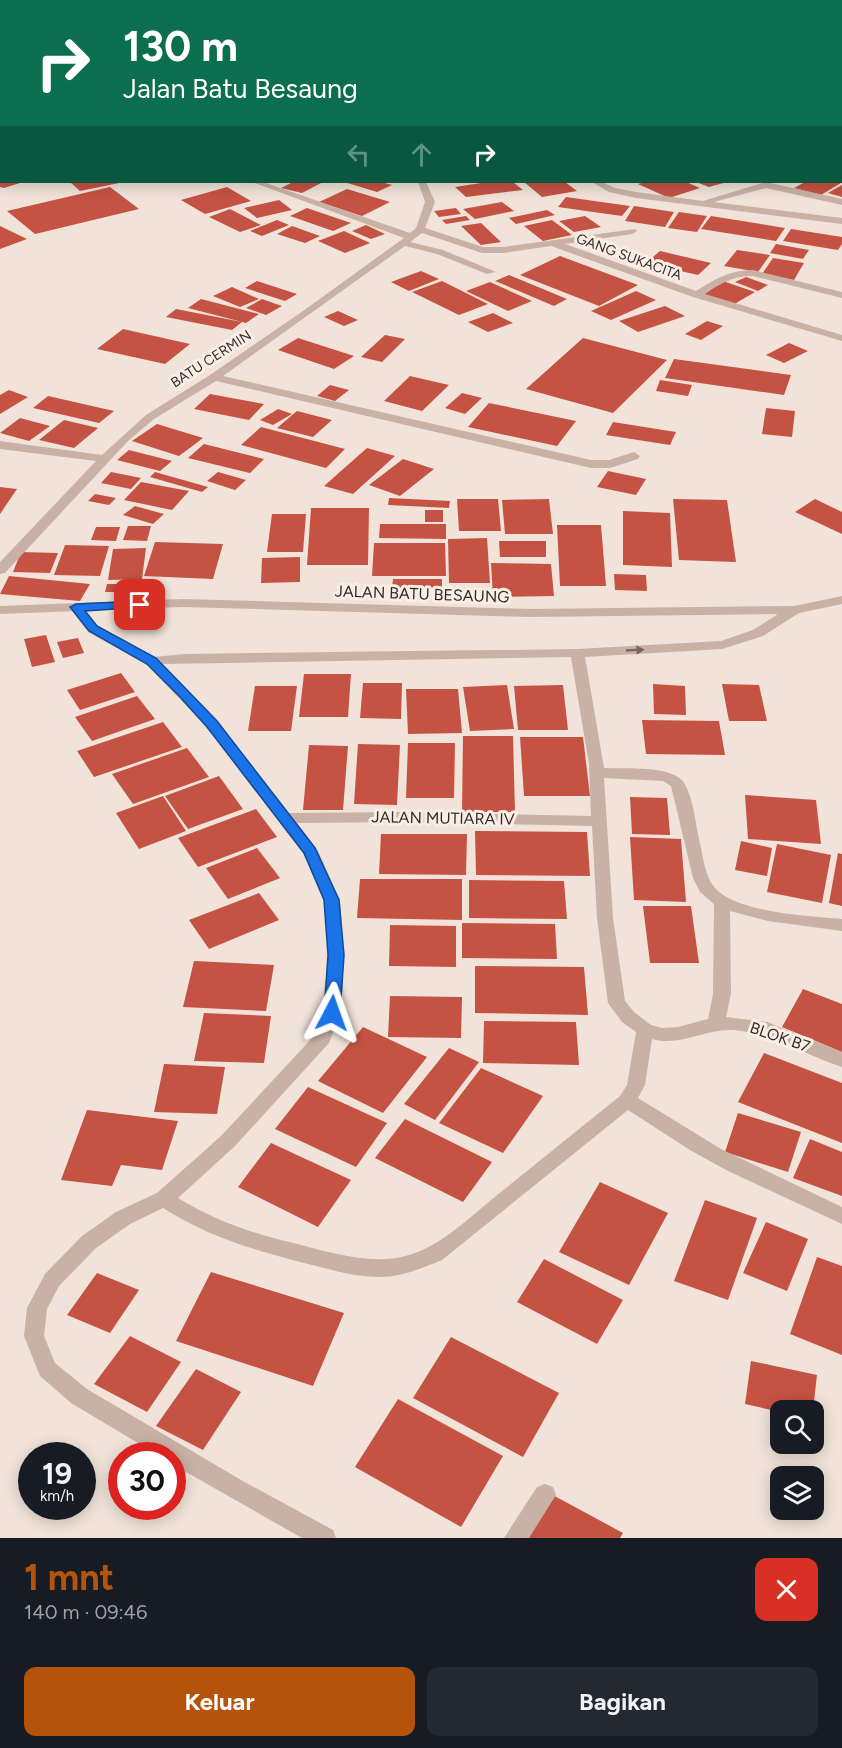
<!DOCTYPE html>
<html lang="id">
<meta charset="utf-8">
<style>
body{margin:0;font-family:Figtree,sans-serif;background:#242831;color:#f1f3f6;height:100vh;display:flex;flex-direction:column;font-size:22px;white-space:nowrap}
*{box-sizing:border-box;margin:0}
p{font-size:20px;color:#9ea1a6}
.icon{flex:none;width:33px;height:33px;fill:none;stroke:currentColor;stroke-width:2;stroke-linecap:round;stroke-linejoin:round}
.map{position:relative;height:1538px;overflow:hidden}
.details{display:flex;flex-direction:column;background:#171b24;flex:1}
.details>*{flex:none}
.top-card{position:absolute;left:0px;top:0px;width:843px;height:183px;box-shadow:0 3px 15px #0003;background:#0b6e4f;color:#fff;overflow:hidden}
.controls{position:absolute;left:770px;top:1400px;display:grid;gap:12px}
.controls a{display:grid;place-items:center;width:54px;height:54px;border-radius:12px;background:#171b24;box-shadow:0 3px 15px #0003;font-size:30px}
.speed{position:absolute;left:18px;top:1442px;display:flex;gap:12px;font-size:30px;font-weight:700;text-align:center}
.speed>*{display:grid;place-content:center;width:78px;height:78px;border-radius:50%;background:#171b24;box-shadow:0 3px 15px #0003;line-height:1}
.speed small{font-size:15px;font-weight:400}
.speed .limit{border:9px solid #d22;background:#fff;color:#111}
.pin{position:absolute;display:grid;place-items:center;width:51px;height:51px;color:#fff;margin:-26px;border-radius:12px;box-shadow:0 3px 9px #0006}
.me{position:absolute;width:66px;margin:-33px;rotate:4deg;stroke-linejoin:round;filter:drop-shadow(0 0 4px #0008)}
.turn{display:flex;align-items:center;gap:21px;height:126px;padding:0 24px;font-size:27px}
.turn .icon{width:78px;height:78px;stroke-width:2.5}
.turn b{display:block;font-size:42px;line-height:51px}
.lanes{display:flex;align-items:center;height:57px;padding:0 24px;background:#0003;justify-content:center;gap:30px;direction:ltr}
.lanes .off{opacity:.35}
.round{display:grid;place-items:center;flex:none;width:63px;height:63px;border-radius:12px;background:#242831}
.head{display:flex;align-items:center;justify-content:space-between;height:102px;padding:0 24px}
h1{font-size:36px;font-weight:700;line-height:45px;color:#b45309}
.cta{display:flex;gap:12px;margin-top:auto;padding:12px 24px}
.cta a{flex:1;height:69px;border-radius:12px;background:#b45309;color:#fff;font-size:24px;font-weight:700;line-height:69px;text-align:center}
.cta a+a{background:#242831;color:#f1f3f6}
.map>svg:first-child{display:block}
</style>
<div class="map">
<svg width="842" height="1538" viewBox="0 0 842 1538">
<rect width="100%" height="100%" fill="#f1e3d9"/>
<path fill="#c55343" d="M0 182H23L4 188 0 187Z
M70 182H118L119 183 80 191Z
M293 182H323L302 193 281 188Z
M344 182H381L392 185 377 192Z
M488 182H513L523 190 466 197 455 187Z
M524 182H565L577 191 542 197Z
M645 182H686L700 188 669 198 638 184Z
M696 182H727L709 187Z
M805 182H836L841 183 821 195 794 188Z
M842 185V197L828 193Z
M110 187 139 209 35 234 7 211Z
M227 187 251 201 205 214 181 200Z
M347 189 390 202 362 216 319 202Z
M566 197 630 206 622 216 558 207Z
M279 200 292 210 257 218 244 208Z
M502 202 514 211 475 219 463 209Z
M634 206 674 212 665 227 625 221Z
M307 208 351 223 333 231 290 216Z
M456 208 461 214 439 217 434 211Z
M230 209 261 225 240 232 209 217Z
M547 210 555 215 516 224 509 218Z
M679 212 707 216 697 232 668 228Z
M466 216 470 220 446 224 442 220Z
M585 216 601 227 574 232 559 221Z
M711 216 785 228 776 241 701 229Z
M277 220 289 225 262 236 250 231Z
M552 220 572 235 543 241 524 226Z
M481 223 501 242 481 245 461 226Z
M366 225 385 234 371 239 352 231Z
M0 226 27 239 0 249Z
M292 226 320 236 305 243 277 234Z
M791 229 842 237V244L838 250 783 241Z
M344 231 370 243 345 253 318 241Z
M776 244 809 250 803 259 770 253Z
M737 250 770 255 758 272 724 266Z
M660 251 711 263 698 275 646 263Z
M560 256 638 285 599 306 520 275Z
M773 258 804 263 794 280 762 274Z
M421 271 439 279 409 291 391 282Z
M509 275 567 299 554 306 495 281Z
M746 277 768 285 758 291 735 282Z
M257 281 297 294 285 301 245 288Z
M442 281 488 304 459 315 412 292Z
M723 281 755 292 731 306 699 294Z
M490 282 532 301 508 311 466 291Z
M232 287 259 299 240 307 213 296Z
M636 291 656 300 611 320 591 311Z
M201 299 259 314 246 323 188 308Z
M262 299 282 306 266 315 246 308Z
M665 306 685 316 638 332 619 321Z
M176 309 242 322 232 330 166 317Z
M338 311 358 320 344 326 324 317Z
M493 313 513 323 488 332 468 322Z
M707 321 723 326 701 340 685 334Z
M123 329 190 344 165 364 97 349Z
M385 335 405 339 382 362 361 357Z
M298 338 354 356 334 369 278 350Z
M583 338 667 360 613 413 526 389Z
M789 343 808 351 784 363 766 355Z
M674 359 791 375 784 395 665 378Z
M410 376 449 385 422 411 384 401Z
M660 380 692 385 688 396 656 391Z
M330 385 349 390 335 401 317 396Z
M9 390 28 397 0 414V395Z
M462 393 482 398 465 414 445 408Z
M210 394 264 404 249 420 194 409Z
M48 396 114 411 99 423 33 408Z
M489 403 576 421 557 446 468 427Z
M766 408 795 411 792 437 762 434Z
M278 409 292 414 273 425 260 420Z
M297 411 332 420 313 437 277 428Z
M20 418 50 426 29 441 0 433Z
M64 420 98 428 74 448 39 440Z
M613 422 676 432 670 445 606 435Z
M157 424 203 438 179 456 132 441Z
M261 427 345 449 326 468 241 445Z
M204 444 264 459 250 473 188 458Z
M367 448 395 456 353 494 324 486Z
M129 450 172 461 160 471 117 460Z
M403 459 434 469 400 496 369 485Z
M608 471 646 479 636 495 597 487Z
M111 472 141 478 131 489 101 483Z
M155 472 208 487 202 492 150 477Z
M218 472 246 480 235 490 207 481Z
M141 482 189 491 172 510 124 500Z
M0 487 17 489 0 514Z
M95 494 116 498 109 505 88 501Z
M389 498 450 501 449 508 388 505Z
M457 499H498L501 531H459Z
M549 499 553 534H505L502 500Z
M673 499 727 500 736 562 679 560Z
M815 499 842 512V534L795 512Z
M135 506 164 514 153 524 123 515Z
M311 508H369L368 565H307Z
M425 510H443V522H425Z
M623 511 670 513 672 567 623 565Z
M272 514H306L303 552H267Z
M380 524H446V539L379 538Z
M557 525H601L606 586H560Z
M128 526H151L147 541 123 540Z
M96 527H120L116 541 91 540Z
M487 538 490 583H449L448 539Z
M499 541H546V557H500Z
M155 542 223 544 213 579 144 576Z
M374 543H445L446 576H372Z
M65 545 109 546 100 576 54 575Z
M146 548 142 579 108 580 113 549Z
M21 552 58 553 50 573 13 572Z
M300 557V582L261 583 262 558Z
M491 563 551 564 554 596 493 597Z
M614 574 646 575 647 591 615 590Z
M9 576 90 584 80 601 0 594Z
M393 579H442V588H392Z
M107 584H133L131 592H105Z
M46 635 55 662 32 667 24 639Z
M78 638 84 653 63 658 57 642Z
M121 673 135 692 80 710 67 690Z
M304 674H351L348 717H299Z
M363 683H402L401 719 360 718Z
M653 684 685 686 686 715 654 714Z
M722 684 759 685 767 721H729Z
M507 685 514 729 470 731 463 687Z
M563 685 568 730H518L514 686Z
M255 686H297L291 731H248Z
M406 689H458L462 733 408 734Z
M137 696 155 719 92 741 75 717Z
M642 720 719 721 725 755 646 754Z
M163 722 182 747 94 777 77 751Z
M463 736H513L515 812H462Z
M520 737H583L590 796H524Z
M408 743H455L454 798H406Z
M358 744 400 745 397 805 354 804Z
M309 745 348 746 343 810H303Z
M187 748 209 777 133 804 112 774Z
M219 776 243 809 188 829 165 796Z
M745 795 816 800 821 844 748 839Z
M163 796 186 831 139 849 116 813Z
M630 797 667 798 670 835 632 834Z
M256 809 277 837 198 867 178 838Z
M475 831 587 832 590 876 476 875Z
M381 834H467L466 875 379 874Z
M630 837 681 839 686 902 634 900Z
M741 841 772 848 767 876 735 870Z
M777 844 831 855 822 903 767 892Z
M257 848 280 878 228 899 206 868Z
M838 853 842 854V906L829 903Z
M360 879H462V920L357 918Z
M469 880 564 881 567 919 469 918Z
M259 893 279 920 209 949 189 920Z
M643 906H691L699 963H650Z
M462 923 555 924 557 959 462 958Z
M390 925 456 926V967L389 966Z
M194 961 274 965 266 1011 183 1007Z
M475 966 584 967 588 1015 475 1013Z
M803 989 842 1004V1052L782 1027Z
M390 996 462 997 461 1038 388 1037Z
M204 1013 271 1016 264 1063 194 1061Z
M484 1021 576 1022 579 1065 483 1063Z
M363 1027 427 1057 383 1113 318 1081Z
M449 1048 479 1062 435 1120 404 1104Z
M764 1053 842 1083V1143L738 1102Z
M164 1064 225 1067 217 1114 154 1112Z
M481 1068 543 1096 503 1153 439 1123Z
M308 1087 387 1123 356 1167 275 1129Z
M87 1110 178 1121 162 1170 121 1165 112 1186 61 1180Z
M738 1113 801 1132 788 1172 725 1152Z
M405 1119 492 1162 463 1202 375 1158Z
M810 1139 842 1152V1196L793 1178Z
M271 1143 351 1180 318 1227 238 1187Z
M600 1182 668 1213 629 1285 559 1252Z
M705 1200 757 1218 728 1300 674 1281Z
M766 1222 808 1239 787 1291 743 1273Z
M817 1257 842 1266V1355L790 1334Z
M544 1259 623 1300 597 1344 517 1302Z
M211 1272 344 1313 313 1386 176 1341Z
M97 1273 139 1290 110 1333 67 1315Z
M130 1336 181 1362 147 1412 94 1384Z
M451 1337 559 1393 523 1457 413 1398Z
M751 1361 817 1375 813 1410H780V1412L745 1404Z
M196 1369 241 1392 203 1450 156 1426Z
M398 1399 503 1456 461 1527 355 1467Z
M549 1493 623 1533 620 1538H526Z"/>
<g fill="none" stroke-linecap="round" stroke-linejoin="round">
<path fill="#c9b1a5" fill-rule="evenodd" d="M277 0H285L286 2H278Z
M0 7H2V11H0Z
M0 40H2V44H0Z
M0 93H2V97H0Z
M0 153H2V159H0Z
M252 182H263L410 233 416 228 425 202 418 182H426L435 202 425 228 483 247H503L635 229 637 231 632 234 565 244 696 291C715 279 730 270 753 270L842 292V298L753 276C733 276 721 283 705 294L842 335V341L693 297 551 246 503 253H482L422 233 410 242 443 250 496 272 487 274 437 254 405 246 223 376 591 460H609L634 452 640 456 638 459 610 468H591L216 381 154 419 128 441 5 573 0 574V562L96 461 0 449V441L102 455 146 415 210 375 303 311 404 238Z
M592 182H602L615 188 636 192 703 201 766 182 842 199V205L766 188 714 202 842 218V224L636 198 609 192Z
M76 603 81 604 98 626 153 657 185 654 577 649 721 641 753 630 789 607H799L801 610 799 613 763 636 722 649 585 657 604 768C625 769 668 765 683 781 694 798 695 823 700 843 703 857 705 876 714 887 736 913 809 916 842 919V931L768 921 730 911 731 994 726 1017 767 1022 842 1052V1067C805 1055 773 1033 733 1030 704 1029 680 1047 652 1039L645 1085 638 1098 721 1149 842 1207V1224L726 1170 690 1150 628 1110 442 1260C422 1268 402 1277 380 1277 355 1277 332 1270 308 1264 257 1251 208 1237 163 1208L130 1224 96 1248 59 1286 47 1309 44 1336 55 1363 87 1389 241 1480 333 1530 336 1538H302L172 1464V1455H158L71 1403 40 1376 24 1336 27 1308 45 1274 82 1236 116 1212 157 1193 221 1136 315 1035 323 1013 328 955 324 900 303 853 207 727 146 664 88 632 69 607ZM571 657 589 764 591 816 409 812 289 813 217 721 162 664ZM604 778 663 781 671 786 693 878 700 892 714 904 713 994 708 1019 678 1027 662 1028 651 1025 634 1012 625 1001 613 918ZM409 822 592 826 597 918 608 1003 622 1022 636 1032 627 1085 620 1096C579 1129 537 1163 496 1196 470 1217 441 1246 409 1255 372 1266 333 1253 297 1244 254 1234 215 1221 178 1198L235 1146 329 1043 341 1013 344 955 340 900 318 851 297 823Z
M545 1484 553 1487 556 1495 529 1538H504L537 1487Z"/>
<path fill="#c9b1a5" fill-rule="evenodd" d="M842 596V604L794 614 530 617 183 607 0 614V606L183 599 530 609 794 606Z"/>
</g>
<defs><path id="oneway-solid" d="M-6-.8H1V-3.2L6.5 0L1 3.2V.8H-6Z" transform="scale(1.5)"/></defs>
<use fill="#78665f" href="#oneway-solid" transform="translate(635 650) rotate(-3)"/>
<path fill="#1a73e8" stroke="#114b97" stroke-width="1.5" d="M140 601 146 605 144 607 85 611 97 626 156 658 189 692 217 721 315 848 339 900 344 955 340 1013 338 1017H326L324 1013 328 955 324 900 304 853 207 727 180 697 147 664 89 631 70 607 76 604Z"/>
<g text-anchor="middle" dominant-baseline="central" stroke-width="6" stroke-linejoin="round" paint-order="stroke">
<g font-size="14" fill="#352926" stroke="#f9eee5">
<text transform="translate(629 257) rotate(20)">GANG SUKACITA</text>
<text transform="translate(211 359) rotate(-33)">BATU CERMIN</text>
</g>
<g font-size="16" fill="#352926" stroke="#f9eee5">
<text transform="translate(422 594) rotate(2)">JALAN BATU BESAUNG</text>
<text transform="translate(443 818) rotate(1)">JALAN MUTIARA IV</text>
<text transform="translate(780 1037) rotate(19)">BLOK B7</text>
</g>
</g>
</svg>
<div class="controls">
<a><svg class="icon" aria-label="search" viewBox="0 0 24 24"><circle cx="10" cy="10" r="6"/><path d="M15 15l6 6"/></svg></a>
<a><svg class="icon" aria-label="layers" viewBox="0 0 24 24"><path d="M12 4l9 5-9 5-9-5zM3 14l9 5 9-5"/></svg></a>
</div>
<div class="speed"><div>19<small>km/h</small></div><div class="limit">30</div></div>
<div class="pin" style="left:140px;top:605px;background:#d93025"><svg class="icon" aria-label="arrive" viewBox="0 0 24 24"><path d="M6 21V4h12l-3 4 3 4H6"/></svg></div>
<svg class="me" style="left:332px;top:1013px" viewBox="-20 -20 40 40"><path d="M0-17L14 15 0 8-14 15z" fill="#1a73e8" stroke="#fff" stroke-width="4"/></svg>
<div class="top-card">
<div class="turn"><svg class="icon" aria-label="right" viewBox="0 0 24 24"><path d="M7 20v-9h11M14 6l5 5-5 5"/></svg><div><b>130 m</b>Jalan Batu Besaung</div></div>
<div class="lanes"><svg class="icon off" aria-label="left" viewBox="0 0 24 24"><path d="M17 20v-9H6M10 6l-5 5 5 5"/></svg><svg class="icon off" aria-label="ahead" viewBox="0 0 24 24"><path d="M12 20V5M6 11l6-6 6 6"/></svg><svg class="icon" aria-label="right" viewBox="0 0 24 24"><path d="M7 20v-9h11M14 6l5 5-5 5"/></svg></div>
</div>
</div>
<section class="details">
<div class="head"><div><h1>1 mnt</h1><p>140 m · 09:46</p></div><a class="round" style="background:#d93025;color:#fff"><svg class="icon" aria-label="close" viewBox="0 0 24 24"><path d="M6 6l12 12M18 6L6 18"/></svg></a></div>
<div class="cta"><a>Keluar</a><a>Bagikan</a></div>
</section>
